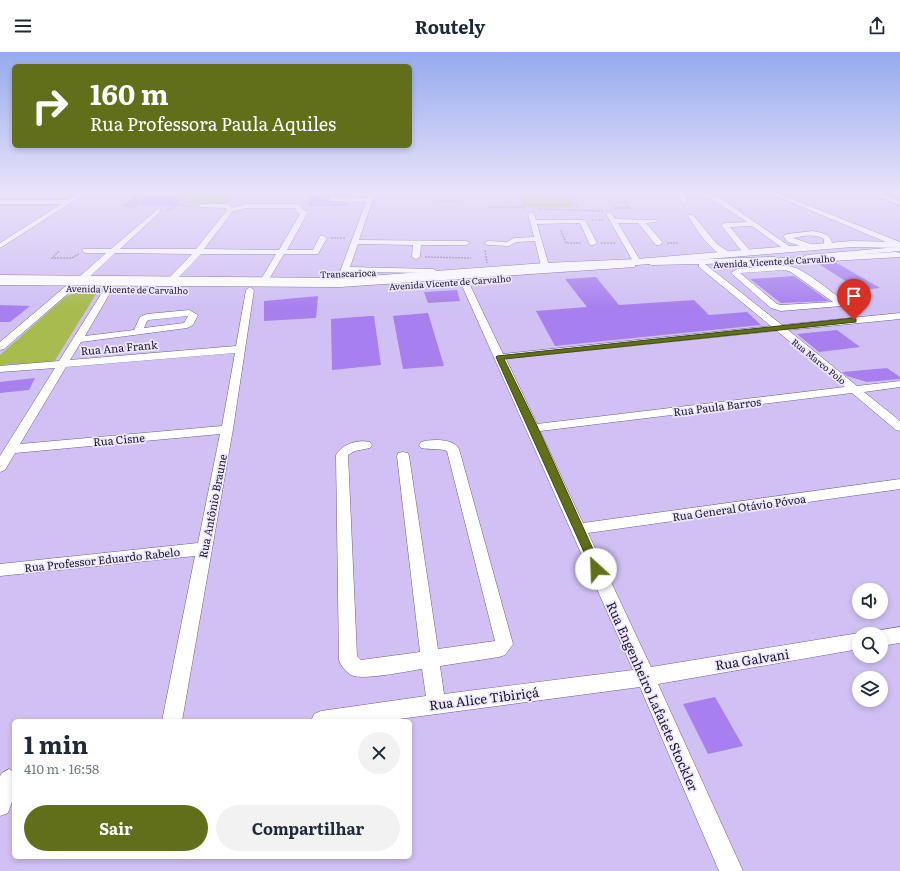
<!DOCTYPE html>
<html lang="pt">
<meta charset="utf-8">
<style>
body{margin:0;font-family:Literata,serif;background:#f2f2f3;color:#1f2937;height:100vh;display:flex;flex-direction:column;font-size:15px;white-space:nowrap}
*{box-sizing:border-box;margin:0}
p{font-size:13px;color:#747a83}
.icon{flex:none;width:22px;height:22px;fill:none;stroke:currentColor;stroke-width:2;stroke-linecap:round;stroke-linejoin:round}
.map{position:relative;flex:1;overflow:hidden}
.details{position:absolute;left:12px;top:667px;width:400px;height:140px;display:flex;flex-direction:column;background:#fff;border-radius:6px;box-shadow:0 2px 6px #0003}
.details>*{flex:none}
.banner{position:absolute;left:12px;top:12px;width:400px;height:84px;border-radius:6px;box-shadow:0 2px 6px #0003;background:#616f1a;color:#fff;overflow:hidden}
.buttons{position:absolute;left:852px;top:531px;display:grid;gap:8px}
.buttons a{display:grid;place-items:center;width:36px;height:36px;border-radius:50%;background:#fff;box-shadow:0 2px 6px #0003;font-size:20px}
.pin{position:absolute;display:grid;place-items:center;width:34px;height:34px;color:#fff;margin:-41px -17px;border-radius:50% 50% 50% 0;rotate:-45deg;box-shadow:0 0 4px #0007}
.pin .icon{rotate:45deg}
.me{position:absolute;width:44px;margin:-22px;rotate:335deg;stroke-linejoin:round;filter:drop-shadow(0 0 3px #0008)}
.turn{display:flex;align-items:center;gap:14px;height:84px;padding:0 12px;font-size:18px}
.turn .icon{width:52px;height:52px;stroke-width:2.5}
.turn b{display:block;font-size:28px;line-height:34px}
.round{display:grid;place-items:center;flex:none;width:42px;height:42px;border-radius:21px;background:#f2f2f3}
.summary{display:flex;align-items:center;justify-content:space-between;height:68px;padding:0 12px}
h1{font-size:24px;font-weight:700;line-height:30px}
.action{display:flex;gap:8px;margin-top:auto;padding:8px 12px}
.action a{flex:1;height:46px;border-radius:24px;background:#616f1a;color:#fff;font-size:16px;font-weight:700;line-height:46px;text-align:center}
.action a+a{background:#f2f2f3;color:#1f2937}
header{display:flex;justify-content:space-between;align-items:center;height:52px;padding:0 12px;background:#fff;font-size:18px;font-weight:700}
.map>svg:first-child{display:block}
</style>
<header><svg class="icon" aria-label="menu" viewBox="0 0 24 24"><path d="M4 6h16M4 12h16M4 18h16"/></svg>Routely<svg class="icon" aria-label="share" viewBox="0 0 24 24"><path d="M12 15V3M7 8l5-5 5 5M5 13v7h14v-7"/></svg></header>
<div class="map">
<svg width="900" height="819" viewBox="0 0 900 819">
<rect width="100%" height="100%" fill="#d0c0f4"/>
<path fill="#a7bb4f" d="M191 144H235L226 152H182Z
M522 145H571L574 155H524Z
M98 239 54 310 0 313V303L65 245 74 241Z"/>
<path fill="#a77fee" d="M137 143 185 144 173 154 126 153Z
M311 143 354 144H331L327 147 331 150 349 151 346 154H308Z
M835 210 880 236 860 238 817 211Z
M794 224 829 249 781 251 750 227Z
M596 225 619 253 694 248 709 263 747 260 761 273 555 294 536 259 587 255 565 227Z
M457 238 460 249 428 251 424 240Z
M318 244 316 266 264 269V249Z
M0 253 30 254 10 270H0Z
M428 261 444 314 403 317 393 264Z
M370 264H374L381 313 332 318 331 267Z
M837 278 860 295 819 300 797 282Z
M887 316 900 325V327L867 330 847 324 842 320Z
M35 326 29 338 0 341V330Z
M715 645 743 694 708 702 683 652Z"/>
<g fill="none" stroke-linecap="round" stroke-linejoin="round">
<g stroke="#6e5f8d" stroke-width="1">
<path id="minor" d="M79 141H86L0 196V191L61 152H0V148H68Z
M369 141H375L359 188 466 189 470 191 466 193H421L420 205 416 207 412 205 413 193 358 192 350 215 433 217 437 219 433 221 349 220 346 226H340L339 224 341 217 366 150 331 149 328 147 331 145 367 146Z
M676 141H710L723 148 792 196 788 198H785L752 174 730 175 751 200 747 202H744L721 173 725 171 747 170 708 145 684 144 688 149 685 151 676 143Z
M769 141H777L900 190V199L804 207 803 205 807 203 898 195Z
M869 141H878L900 149V153Z
M201 152H227L232 156 247 152H298L300 153 303 158 307 159 308 160 287 198H313L320 184H323L327 186 318 202H284L268 229H340L544 216 541 214 535 189 516 190 509 194 488 193 484 191 488 189 507 190 514 186 534 185 528 162 531 160 534 162 536 168H585L597 191 593 193H590L580 171 537 172 549 214 546 216 634 211 606 162 609 160 611 161 615 167 657 168V170L646 171 663 191 659 193H656L638 171H618L641 210 640 212H635V215L340 235 0 233V227L78 228 79 225 106 201H86L82 199 83 197H111L158 157 161 159 160 160 120 197H196L227 158 225 156 199 155 198 154ZM247 156H295L298 161 300 162 279 198 204 197 233 159ZM115 201 192 202 170 225V228H86ZM201 202H276L260 229 176 228Z
M689 163H693L717 192 729 200V204C714 206 695 175 688 164Z
M813 179C821 181 829 181 832 190L830 196H824V187C814 181 803 184 793 186L814 193 815 195 811 197 788 190 783 184 787 182Z
M775 205 779 207 778 209 761 210C771 218 784 211 796 216 808 221 829 238 840 246L843 252 841 254 781 259 771 256 731 221 737 217 757 215 754 210 705 212 782 273 900 261V267L788 278 857 334 900 329V335L864 340 900 369V379L896 378 852 341 540 379 583 471 900 427V437L588 481 651 615 859 581 862 582H859V597L658 632 743 819H719L640 635 384 669H311L314 662 321 659 426 644 422 617C407 619 363 629 351 623 345 619 341 614 339 608L336 403C342 392 358 387 370 390L372 393 370 396 355 399 348 403 357 604 361 608 420 600 397 404 398 401 403 400 408 401 409 404 438 597 495 589 447 399C439 396 430 398 421 396L419 393 421 390C431 387 453 386 459 397L513 592 505 603 499 605 440 614 444 642 633 618 460 229 461 227 464 226 468 229 503 302 771 274 699 215V212L651 213 647 211 651 209ZM785 218 791 220 833 250 781 253 777 252 740 221ZM777 279 845 335 537 372 506 307Z
M69 233 72 234 73 236 72 238 4 297 0 298V290L66 234Z
M109 233 113 236 85 284 134 278 140 265 147 262 189 258 198 263 193 273 187 276 81 290 70 308 236 294 246 238 250 235 254 238 233 377 182 669H162L195 504 0 524V512L198 491 220 382 15 401 5 418 0 420V404L55 316 0 320V314L59 309 105 236ZM188 264 184 271 144 276 147 269 149 268ZM235 301 222 374 20 392 66 315Z
M900 575V591L881 594V582H874L881 578Z
M9 717 14 720V744L8 761 0 764V724L2 721Z"/>
</g>
<g stroke="#6e5f8d" stroke-width="1">
<path id="major" d="M852 189 900 190V196L852 195 637 213 545 217 341 232 0 229V223L341 226 545 211 637 207Z
M896 200 900 201V205L730 215 725 212 730 209Z"/>
</g>
<path stroke="#8a7da4" stroke-width="1.5" stroke-dasharray="2 1" stroke-linecap="butt" d="M190 141 305 142
M570 141 579 157
M461 143 670 144
M520 143 523 155
M436 149H462
M176 153 193 154
M137 155 123 154 139 141
M489 155H523L525 157
M614 156H629L621 143
M629 156H633
M538 157 603 159
M167 158 171 157 190 141
M592 168H603
M561 178 566 191H582
M331 186H346
M601 191H616
M667 191H679
M485 198 487 211
M59 199 52 206H72L79 202
M425 205 471 206"/>
<use href="#minor" fill="#fff" fill-rule="evenodd"/>
<use href="#major" fill="#fff" fill-rule="evenodd"/>
</g>
<linearGradient id="sky" x2="0" y2="1"><stop stop-color="#95aaee"/><stop offset="0.55" stop-color="#eae3fa"/><stop offset="1" stop-color="#eae3fa" stop-opacity="0"/></linearGradient>
<rect width="900" height="256" fill="url(#sky)"/>
<path fill="#616f1a" stroke="#3f4811" d="M854 266 856 267V270L504 307 538 376 602 517 600 520 596 522 593 520 496 305 497 304Z"/>
<g text-anchor="middle" dominant-baseline="central" stroke-width="3.5" stroke-linejoin="round" paint-order="stroke">
<g font-size="9" fill="#1f182b" stroke="#ede7fc">
<text transform="translate(774 209) rotate(-3)">Avenida Vicente de Carvalho</text>
<text transform="translate(348 221) rotate(-2)">Transcarioca</text>
<text transform="translate(450 230) rotate(-4)">Avenida Vicente de Carvalho</text>
<text transform="translate(127 237) rotate(1)">Avenida Vicente de Carvalho</text>
<text transform="translate(819 309) rotate(39)">Rua Marco Polo</text>
</g>
<g font-size="11" fill="#1f182b" stroke="#ede7fc">
<text transform="translate(119 295) rotate(-5)">Rua Ana Frank</text>
<text transform="translate(717 354) rotate(-7)">Rua Paula Barros</text>
<text transform="translate(119 387) rotate(-5)">Rua Cisne</text>
<text transform="translate(212 454) rotate(-79)">Rua Antônio Braune</text>
<text transform="translate(739 455) rotate(-8)">Rua General Otávio Póvoa</text>
<text transform="translate(102 507) rotate(-6)">Rua Professor Eduardo Rabelo</text>
</g>
<g font-size="13" fill="#1f182b" stroke="#ede7fc">
<text transform="translate(752 607) rotate(-9)">Rua Galvani</text>
<text transform="translate(653 644) rotate(66)">Rua Engenheiro Lafaiete Stockler</text>
<text transform="translate(484 646) rotate(-7)">Rua Alice Tibiriçá</text>
</g>
</g>
</svg>
<div class="buttons">
<a><svg class="icon" aria-label="sound" viewBox="0 0 24 24"><path d="M4 9h4l5-4v14l-5-4H4zM17 9q2 3 0 6"/></svg></a>
<a><svg class="icon" aria-label="search" viewBox="0 0 24 24"><circle cx="10" cy="10" r="6"/><path d="M15 15l6 6"/></svg></a>
<a><svg class="icon" aria-label="layers" viewBox="0 0 24 24"><path d="M12 4l9 5-9 5-9-5zM3 14l9 5 9-5"/></svg></a>
</div>
<div class="pin" style="left:854px;top:268px;background:#d93025"><svg class="icon" aria-label="arrive" viewBox="0 0 24 24"><path d="M6 21V4h12l-3 4 3 4H6"/></svg></div>
<svg class="me" style="left:596px;top:517px" viewBox="-20 -20 40 40"><circle r="19" fill="#fff"/><path d="M0-13L10 11 0 6-10 11z" fill="#616f1a"/></svg>
<div class="banner">
<div class="turn"><svg class="icon" aria-label="right" viewBox="0 0 24 24"><path d="M7 20v-9h11M14 6l5 5-5 5"/></svg><div><b>160 m</b>Rua Professora Paula Aquiles</div></div>
</div>
<section class="details">
<div class="summary"><div><h1>1 min</h1><p>410 m · 16:58</p></div><a class="round"><svg class="icon" aria-label="close" viewBox="0 0 24 24"><path d="M6 6l12 12M18 6L6 18"/></svg></a></div>
<div class="action"><a>Sair</a><a>Compartilhar</a></div>
</section>
</div>
